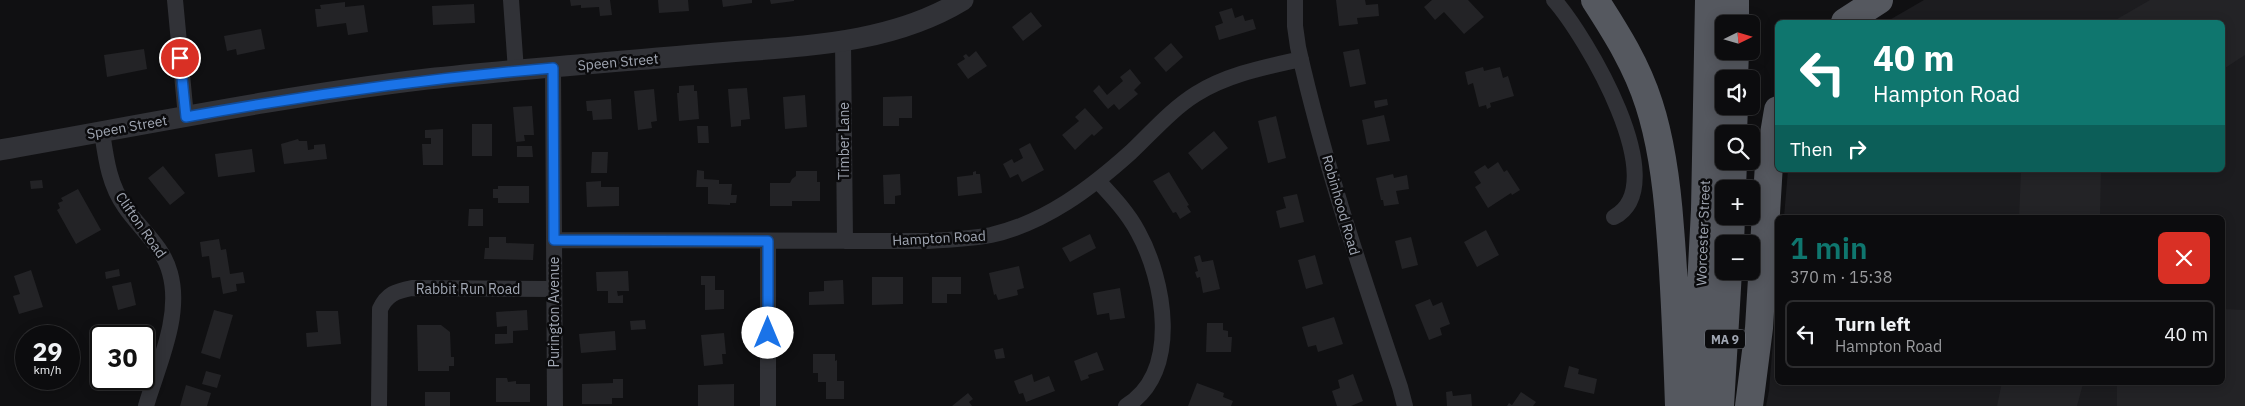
<!DOCTYPE html>
<meta charset="utf-8">
<style>
body{margin:0;font-family:"IBM Plex Sans",sans-serif;background:#151517;color:#f1f3f6;height:100vh;display:flex;flex-direction:column;font-size:19px;white-space:nowrap}
*{box-sizing:border-box;margin:0}
p{font-size:16px;color:#9a9b9e}
.icon{flex:none;width:28px;height:28px;fill:none;stroke:currentColor;stroke-width:2;stroke-linecap:round;stroke-linejoin:round}
.map{position:relative;flex:1;overflow:hidden}
.sheet{position:absolute;left:1775px;top:215px;width:450px;height:170px;display:flex;flex-direction:column;background:#0c0c0e;border-radius:8px;box-shadow:0 2px 12px #0003,0 0 0 1px #2c2c2e}
.sheet>*{flex:none}
.banner{position:absolute;left:1775px;top:20px;width:450px;height:152px;border-radius:8px;box-shadow:0 2px 12px #0003,0 0 0 1px #2c2c2e;background:#0f766e;color:#fff;overflow:hidden}
.needle{width:32px;rotate:85deg}
.controls{position:absolute;left:1715px;top:15px;display:grid;gap:10px}
.controls a{display:grid;place-items:center;width:45px;height:45px;border-radius:8px;background:#0c0c0e;box-shadow:0 2px 12px #0003,0 0 0 1px #2c2c2e;font-size:25px}
.speed{position:absolute;left:15px;top:325px;display:flex;gap:10px;font-size:25px;font-weight:700;text-align:center}
.speed>*{display:grid;place-content:center;width:65px;height:65px;border-radius:50%;background:#0c0c0e;box-shadow:0 2px 12px #0003,0 0 0 1px #2c2c2e;line-height:1}
.speed small{font-size:12px;font-weight:400}
.speed .limit{border:2px solid #111;border-radius:8px;background:#fff;color:#111}
.pin{position:absolute;display:grid;place-items:center;width:42px;height:42px;color:#fff;margin:-21px;border:2px solid #fff;border-radius:50%;box-shadow:0 1px 5px #0007}
.me{position:absolute;width:55px;margin:-28px;rotate:0deg;stroke-linejoin:round;filter:drop-shadow(0 0 4px #0008)}
.turn{display:flex;align-items:center;gap:18px;height:105px;padding:0 15px;font-size:22px}
.turn .icon{width:65px;height:65px;stroke-width:2.5}
.turn b{display:block;font-size:35px;line-height:42px}
.then{display:flex;align-items:center;height:48px;padding:0 15px;background:#0003;gap:10px;font-size:19px}
.round{display:grid;place-items:center;flex:none;width:52px;height:52px;border-radius:8px;background:#151517}
.overview{display:flex;align-items:center;justify-content:space-between;height:85px;padding:0 15px}
h1{font-size:30px;font-weight:600;line-height:38px;color:#0f766e}
ul{padding:0;list-style:none}
li{display:flex;align-items:center;gap:15px;height:68px;margin:0 10px 8px;padding:0 5px;border:2px solid #2c2c2e;border-radius:8px}
li div{flex:1}
li b{display:block;font-size:19px}
li em{font-style:normal}
.map>svg:first-child{display:block}
</style>
<div class="map">
<svg width="2245" height="406" viewBox="0 0 2245 406">
<rect width="100%" height="100%" fill="#101012"/>
<path fill="#1c1c1f" d="M1924 0H2245V406H1766L1769 391 1777 290 1778 382H2222V218L1784 217 1788 170H2222V22H1886Z"/>
<path fill="#232326" d="M570 0H610L612 15 600 16 599 7 581 8V5L571 6Z
M658 0H688L689 11 659 13Z
M722 0H752V3L723 7Z
M770 0H794V1L771 4Z
M1336 0H1365L1366 5 1378 4 1379 16 1357 18 1358 24 1339 26Z
M1432 0H1468L1484 17 1464 34 1444 12 1435 20 1424 7Z
M2150 0H2245V55L2222 70V22H2112Z
M345 2V7L364 5 368 32 348 35 346 23 317 27 315 9H321L320 5Z
M474 4 475 23 433 25 432 6Z
M1232 8 1235 18 1243 15 1245 21 1253 19 1256 29 1219 40 1215 26 1223 23 1219 12Z
M1031 12 1042 26 1023 41 1012 27Z
M261 29 265 49 237 55 236 49 227 51 224 36Z
M1171 43 1183 57 1166 72 1154 58Z
M144 49 147 69 107 77 104 55Z
M1359 49 1366 84 1350 87 1343 52Z
M976 51 987 66 968 79 957 64 965 59 963 56 966 54 969 57Z
M1483 67 1484 71 1500 67 1503 78 1508 76 1514 96 1490 103 1491 107 1487 109 1486 105 1479 107 1473 83 1468 85 1465 72Z
M1130 69 1141 83 1134 90 1138 94 1119 110 1114 104 1108 109 1093 91 1099 85 1107 95 1123 81 1120 77Z
M694 85V91H697L699 119 679 121 677 93H679V86Z
M747 88 750 119 741 120V126L731 127 728 89Z
M654 89 657 121 651 122 652 128 638 130 634 91Z
M805 95 807 127 785 129 783 97Z
M912 96V118H899V126H883V97Z
M611 99 612 119 593 120 592 111H587L586 101Z
M1387 99 1388 105 1375 108 1374 101Z
M532 106 534 135H524L525 141 516 142 513 107Z
M1085 108 1103 128 1094 136 1092 134 1075 150 1062 135 1079 121 1075 117Z
M1384 115 1390 141 1367 145 1362 120Z
M1276 116 1286 158 1268 163 1258 121Z
M472 124H492V156H472Z
M697 126H708L709 143H698Z
M443 129V165H423L422 144H431V138H425V130Z
M1214 131 1228 148 1202 170 1188 153Z
M298 139 299 141H307L308 150 314 149V145L325 144 327 159 284 164 281 144Z
M1030 143 1044 170 1022 182 1018 174 1010 178 1003 164 1012 159 1014 163 1023 158 1019 149Z
M517 146H532L533 157H517Z
M252 149 255 172 218 177 215 154Z
M592 152H608L607 173H591Z
M1498 162 1504 172 1507 170 1520 190 1512 195 1511 193 1488 208 1475 187 1481 183 1474 172 1485 165 1488 169Z
M163 166 185 193 170 205 148 178Z
M697 170 704 171V179L719 180V184H732L731 195H737L736 203H730V205L708 204V187H696Z
M2021 170H2101L2100 218H2019Z
M796 171H817V182H820V201H792V206H770V183H790L792 179 796 176Z
M976 171V174H980L982 193 958 196 957 177 973 175V172Z
M1169 172 1189 205 1187 206 1191 212 1180 219 1176 212 1173 213 1153 181Z
M900 174 901 195 895 196V204H884L883 175Z
M1393 174 1394 178 1407 175 1409 189 1396 191 1399 204 1384 206 1383 200H1381L1376 178Z
M42 180 43 188 31 189 30 181Z
M601 181V187H619V206L587 207 586 182Z
M498 186H529V203H498V198H493V189H498Z
M78 189 101 230 76 244 57 210 60 208 58 203 63 201 61 198Z
M1297 194 1304 222 1280 228 1276 211 1286 208 1283 197Z
M469 209H483V226H468Z
M1486 230 1499 255 1477 267 1464 242Z
M1090 234 1096 248 1070 262 1062 248Z
M489 237H506V243L534 244 533 260 484 259 485 248H489Z
M1411 237 1418 265 1402 269 1395 241Z
M219 239 221 250 226 249 230 274 243 272 245 283 236 284 237 291 223 294 220 277 212 278 209 256 202 257 200 242Z
M1200 255 1202 262 1213 260 1220 289 1203 293 1200 277 1197 278 1195 272 1198 271 1194 257Z
M1315 255 1323 284 1306 289 1298 260Z
M1019 266 1024 288 1017 290 1018 295 998 300 996 294 994 295 989 273Z
M119 269 120 276 106 279 105 272Z
M31 270 43 307 19 314 13 296 20 294 14 276Z
M628 271 629 291H617L618 296 623 295V303H608V291H597L596 272Z
M701 276H715V290H724V309L705 310V285H701Z
M872 277H903V304L872 305Z
M932 277H961V294H947V303H932Z
M843 280 844 304 809 305V292L824 291V281Z
M131 282 136 305 118 310 112 286Z
M1120 288 1125 318 1110 320 1109 313 1097 315 1093 293Z
M1430 299 1433 306 1442 302 1450 324 1440 328 1442 335 1429 340 1415 305Z
M2222 309 2245 310V406H2117V382H2222Z
M214 310 233 315 220 359 201 353Z
M527 310 528 330 513 331V343L495 344V334H507V326L497 327 496 312Z
M316 311H338L341 344 307 347 306 333 318 332Z
M1334 317 1343 344 1318 352 1316 345 1308 347 1302 327Z
M645 320 646 329 631 330 630 321Z
M1207 323H1223V330L1228 331V337H1232L1231 352H1206Z
M417 325H441L450 332 451 357H454V366H449V371H418Z
M115 330 134 336H113Z
M615 331 616 350 581 353 579 334Z
M724 333 726 354H722L723 364 704 366 701 335Z
M101 348V376L93 374Z
M1003 348 1005 358 996 359 994 350Z
M1097 352 1104 370 1088 375 1089 378 1081 381 1074 361Z
M813 354H835V361L837 360V381H844V399H826V382H818V373H813Z
M1569 366 1579 369 1578 374 1597 379 1594 394 1564 387Z
M206 371 221 375 217 388 202 384Z
M1032 374 1034 382 1049 376 1055 391 1026 402 1023 393 1019 394 1014 381Z
M1353 374 1363 401 1351 406H1337L1332 391 1340 388 1338 380Z
M496 378H507L508 382 516 381V384H530V402H496Z
M613 379H623V398H612V404H582V384L613 383Z
M2002 382H2093V384H2083L2077 406H1997Z
M1197 383 1224 393 1223 397 1233 401 1231 406H1188Z
M734 384V406H698V385Z
M186 385 211 393 207 406H180Z
M1452 391 1453 396 1471 394 1472 406H1447L1446 392Z
M425 392H450V406H425Z
M1521 392 1536 402 1533 406H1507L1509 403 1512 405Z
M968 393 973 399 969 402 972 406H952Z"/>
<g fill="none" stroke-linecap="round" stroke-linejoin="round">
<path stroke="#313237" stroke-width="16" d="M175 0 186 117
M511 0 516 71
M1295 0V26L1298 47C1324 163 1362 275 1400 387L1405 406
M1554 0C1585 35 1675 185 1614 217
M843 41 845 241
M553 68 555 406
M102 132C106 159 109 184 125 207 140 229 163 246 170 273 182 316 158 365 146 406
M1098 181C1113 197 1128 213 1138 232 1164 279 1182 372 1126 406
M554 240 927 241C948 240 970 239 991 235 1045 223 1091 188 1131 152 1152 132 1172 109 1196 94 1228 74 1266 67 1301 59
M768 241V406
M379 406 380 309C387 294 396 291 412 288L554 289"/>
<path stroke="#313237" stroke-width="21" d="M0 150C142 125 284 96 427 79 520 69 613 62 706 54 793 46 886 47 963 0"/>
<path stroke="#55585f" stroke-width="28" d="M1595 0C1617 34 1637 66 1649 104 1662 144 1667 186 1670 228 1675 287 1677 346 1679 406
M1735 0V24
M1845 22 1879 0
M1734 79 1735 51
M1733 134 1734 106
M1732 189 1733 161
M1730 244 1731 216
M1695 401 1705 210 1709 0
M1720 406 1728 271
M1749 406 1759 328 1769 164 1778 110"/>
</g>
<g fill="none" stroke-linecap="round" stroke-linejoin="round">
<g stroke="#114b97" stroke-width="12">
<path id="route" d="M180 58 186 117C308 95 430 78 553 68L554 240 768 241V333"/>
</g>
<use href="#route" stroke="#1a73e8" stroke-width="9"/>
</g>
<g text-anchor="middle" dominant-baseline="central" stroke-width="5" stroke-linejoin="round" paint-order="stroke">
<rect fill="#0b0b0d" stroke="#747881" stroke-width="1" x="1705" y="329.5" width="40" height="19" rx="4"/>
<g font-size="12" font-weight="bold" fill="#a1a7b3">
<text x="1725" y="339">MA 9</text>
</g>
<g font-size="14" fill="#a1a7b3" stroke="#0b0b0d">
<text transform="translate(618 62) rotate(-5)">Speen Street</text>
<text transform="translate(127 127) rotate(-10)">Speen Street</text>
<text transform="translate(844 141) rotate(-90)">Timber Lane</text>
<text transform="translate(1341 205) rotate(74)">Robinhood Road</text>
<text transform="translate(141 225) rotate(55)">Clifton Road</text>
<text transform="translate(1703 233) rotate(-88)">Worcester Street</text>
<text transform="translate(939 238) rotate(-3)">Hampton Road</text>
<text x="468" y="289">Rabbit Run Road</text>
<text transform="translate(554 312) rotate(-90)">Purington Avenue</text>
</g>
</g>
</svg>
<div class="controls">
<a><svg class="needle" viewBox="-14 -14 28 28"><path d="M0-13l5 13h-10z" fill="#e53935"/><path d="M0 13l5-13h-10z" fill="#9a9b9e"/></svg></a>
<a><svg class="icon" aria-label="sound" viewBox="0 0 24 24"><path d="M4 9h4l5-4v14l-5-4H4zM17 9q2 3 0 6"/></svg></a>
<a><svg class="icon" aria-label="search" viewBox="0 0 24 24"><circle cx="10" cy="10" r="6"/><path d="M15 15l6 6"/></svg></a>
<a>+</a>
<a>−</a>
</div>
<div class="speed"><div>29<small>km/h</small></div><div class="limit">30</div></div>
<div class="pin" style="left:180px;top:58px;background:#d93025"><svg class="icon" aria-label="arrive" viewBox="0 0 24 24"><path d="M6 21V4h12l-3 4 3 4H6"/></svg></div>
<svg class="me" style="left:768px;top:333px" viewBox="-20 -20 40 40"><circle r="19" fill="#fff"/><path d="M0-13L10 11 0 6-10 11z" fill="#1a73e8"/></svg>
<div class="banner">
<div class="turn"><svg class="icon" aria-label="left" viewBox="0 0 24 24"><path d="M17 20v-9H6M10 6l-5 5 5 5"/></svg><div><b>40 m</b>Hampton Road</div></div>
<div class="then">Then<svg class="icon" aria-label="right" viewBox="0 0 24 24"><path d="M7 20v-9h11M14 6l5 5-5 5"/></svg></div>
</div>
<section class="sheet">
<div class="overview"><div><h1>1 min</h1><p>370 m · 15:38</p></div><a class="round" style="background:#d93025;color:#fff"><svg class="icon" aria-label="close" viewBox="0 0 24 24"><path d="M6 6l12 12M18 6L6 18"/></svg></a></div>
<ul>
<li><svg class="icon" aria-label="left" viewBox="0 0 24 24"><path d="M17 20v-9H6M10 6l-5 5 5 5"/></svg><div><b>Turn left</b><p>Hampton Road</p></div><em>40 m</em></li>
</ul>
</section>
</div>
